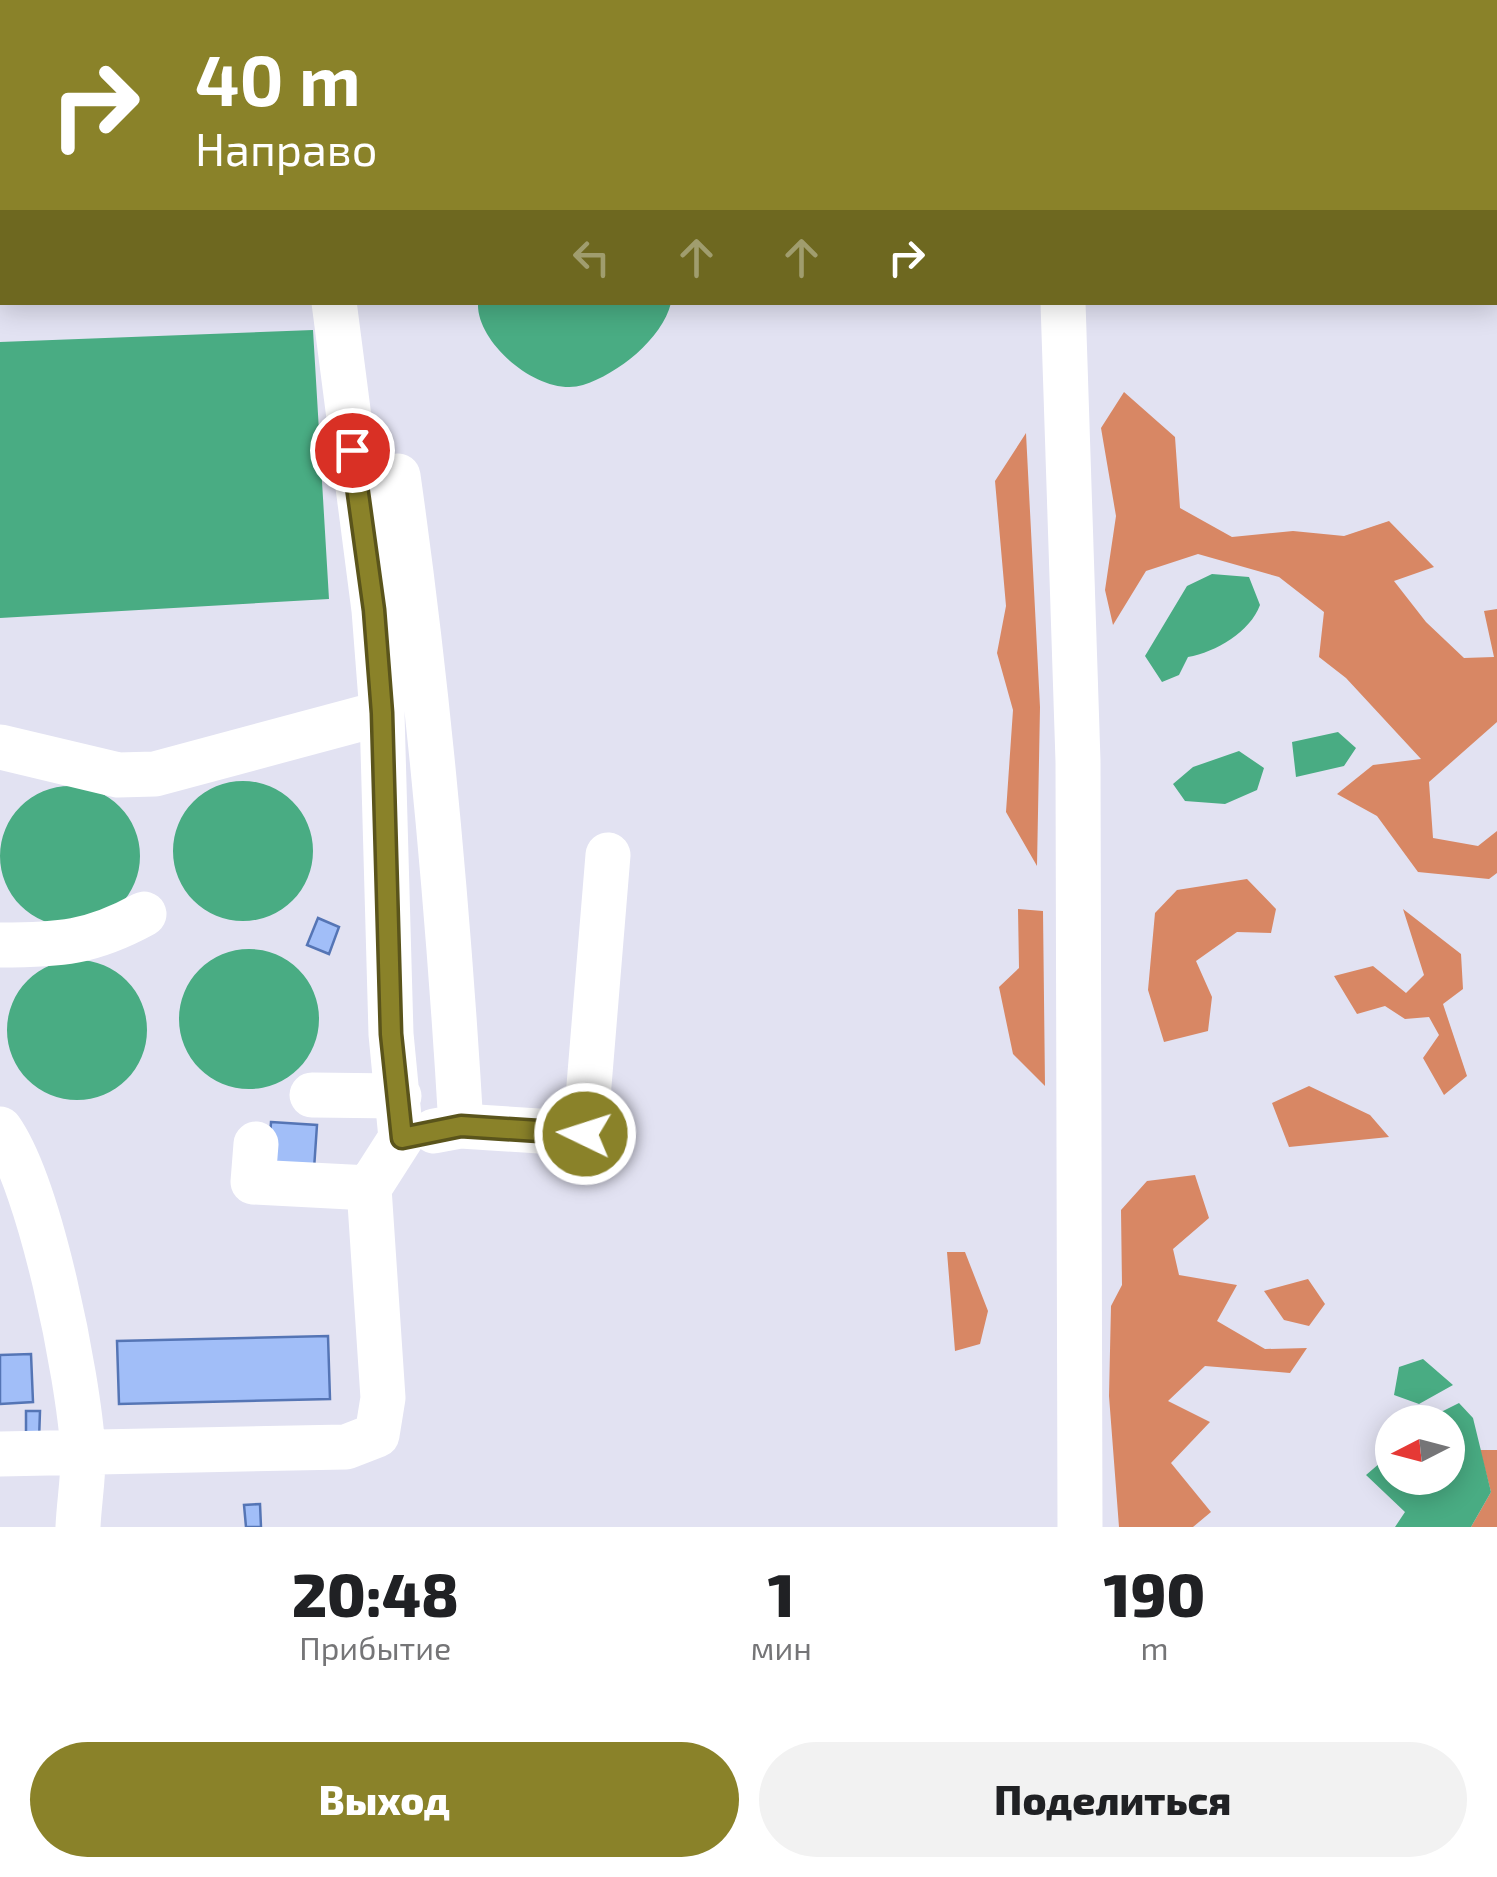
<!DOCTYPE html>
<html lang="ru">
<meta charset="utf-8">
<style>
body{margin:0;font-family:"Exo 2",sans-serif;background:#f2f2f2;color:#202124;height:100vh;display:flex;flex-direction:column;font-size:38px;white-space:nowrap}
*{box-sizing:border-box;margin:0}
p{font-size:32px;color:#757577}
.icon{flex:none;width:55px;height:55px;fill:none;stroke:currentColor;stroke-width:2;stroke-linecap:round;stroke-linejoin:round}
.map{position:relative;height:1527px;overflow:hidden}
.details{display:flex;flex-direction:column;background:#fff;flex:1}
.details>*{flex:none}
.top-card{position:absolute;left:0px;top:0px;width:1498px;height:305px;box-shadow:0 5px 25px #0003;background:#8a8229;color:#fff;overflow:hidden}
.needle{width:65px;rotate:264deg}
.controls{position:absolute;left:1375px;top:1405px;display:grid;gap:20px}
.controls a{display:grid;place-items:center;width:90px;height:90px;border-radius:50%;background:#fff;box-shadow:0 5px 25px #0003;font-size:50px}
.pin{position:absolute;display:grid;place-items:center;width:85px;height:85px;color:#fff;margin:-42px;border:5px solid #fff;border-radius:50%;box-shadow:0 2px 10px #0007}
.me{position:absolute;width:110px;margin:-55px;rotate:274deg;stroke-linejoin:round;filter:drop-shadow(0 0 8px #0008)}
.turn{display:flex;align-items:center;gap:35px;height:210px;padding:0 30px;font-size:45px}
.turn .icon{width:130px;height:130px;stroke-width:2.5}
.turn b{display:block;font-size:70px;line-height:85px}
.lanes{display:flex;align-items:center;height:95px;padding:0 30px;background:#0003;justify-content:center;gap:50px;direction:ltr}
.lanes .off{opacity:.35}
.eta{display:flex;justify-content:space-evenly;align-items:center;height:170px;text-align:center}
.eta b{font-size:60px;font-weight:800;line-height:70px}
.cta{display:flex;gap:20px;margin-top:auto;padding:20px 30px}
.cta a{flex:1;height:115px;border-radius:60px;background:#8a8229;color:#fff;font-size:40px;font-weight:800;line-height:115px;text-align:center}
.cta a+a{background:#f2f2f2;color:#202124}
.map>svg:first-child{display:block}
</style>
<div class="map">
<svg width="1497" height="1527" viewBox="0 0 1497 1527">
<rect width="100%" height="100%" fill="#e2e2f2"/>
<path fill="#d88764" d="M1124 392 1175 437 1180 508 1232 537 1293 531 1344 536 1389 521 1434 567 1394 581 1426 622 1464 658 1494 657 1484 611 1497 609V722L1429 782 1433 838 1478 846 1497 831V873L1489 879 1418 872 1377 816 1337 794 1373 765 1421 759 1346 678 1319 657 1324 612 1279 577 1198 554 1146 571 1113 625 1105 590 1116 516 1101 428Z
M1026 433 1040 707 1037 866 1006 812 1013 710 997 653 1006 606 995 481Z
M1247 879 1276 909 1271 933 1237 932 1196 961 1212 997 1208 1031 1164 1042 1148 990 1155 913 1177 890Z
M1018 909 1043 911 1045 1086 1013 1054 999 987 1019 968Z
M1403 909 1461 954 1463 989 1443 1004 1467 1076 1444 1095 1423 1058 1439 1035 1429 1017 1405 1019 1385 1006 1357 1014 1334 976 1373 966 1406 993 1424 975Z
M1309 1086 1370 1115 1389 1137 1289 1147 1272 1103Z
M1195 1175 1209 1218 1173 1249 1179 1275 1237 1285 1217 1321 1265 1349 1307 1348 1290 1373 1205 1366 1168 1401 1210 1422 1171 1463 1211 1512 1193 1527H1119L1109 1396 1111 1306 1122 1285 1121 1210 1147 1181Z
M947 1252H965L988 1311 980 1344 955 1351Z
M1308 1279 1325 1304 1309 1326 1284 1320 1264 1291Z
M1480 1450H1497V1527H1471L1491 1492Z"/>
<path fill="#49ac83" d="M478 303V302L671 303C662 339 618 374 583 385 541 398 476 344 478 303Z
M313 330 329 599 0 618V342Z
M1212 574 1249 577 1260 605C1250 632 1216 652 1188 657L1179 675 1162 682 1145 656 1187 586Z
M1338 732 1356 748 1344 766 1296 777 1292 742Z
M1239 751 1264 768 1257 790 1225 804 1185 801 1173 784 1193 767Z
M173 851a70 70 0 1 1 140 0a70 70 0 1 1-140 0Z
M0 856a70 70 0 1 1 140 0a70 70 0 1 1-140 0Z
M179 1019a70 70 0 1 1 140 0a70 70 0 1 1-140 0Z
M7 1030a70 70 0 1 1 140 0a70 70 0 1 1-140 0Z
M1423 1359 1453 1385 1419 1404 1394 1395 1399 1367Z
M1459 1403 1473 1418 1491 1492 1471 1527H1395L1405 1512 1366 1475 1380 1463H1392V1478H1448V1422H1434L1435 1415Z"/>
<path fill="#a1bef8" stroke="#5575b5" stroke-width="2.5" d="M318 918 339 927 329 954 307 945Z
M271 1122 317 1125 314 1169 268 1166Z
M328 1336 330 1399 119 1404 117 1341Z
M31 1354 33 1402 0 1404V1355Z
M26 1411H40L39 1440H26Z
M260 1504 261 1527H246L244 1505Z"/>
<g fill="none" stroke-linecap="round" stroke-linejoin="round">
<path stroke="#fff" stroke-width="45" d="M1053 0V2
M323 2V0
M0 75H2
M0 253 2 254
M1063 302 1078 761 1080 1527
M398 476C429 694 448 906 461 1126
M0 747 118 775 155 774 382 713
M0 945C60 945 91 943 144 914
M312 1095 399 1096
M0 1129C41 1187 78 1375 83 1450 84 1475 79 1502 78 1527
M434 1131 461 1126 585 1134 608 855
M256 1144 253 1182 369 1188
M0 1454 346 1447 377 1435 383 1398 369 1188 401 1138 391 1034 382 713 374 610 334 302"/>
</g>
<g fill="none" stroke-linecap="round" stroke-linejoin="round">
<g stroke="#5a541b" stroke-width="25">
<path id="route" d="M352 450 374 610 382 713 391 1034 402 1138 461 1126 585 1134"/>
</g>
<use href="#route" stroke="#8a8229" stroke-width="18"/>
</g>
</svg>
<div class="controls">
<a><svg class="needle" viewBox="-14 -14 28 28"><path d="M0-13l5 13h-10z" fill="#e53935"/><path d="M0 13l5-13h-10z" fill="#757577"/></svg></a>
</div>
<div class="pin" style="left:352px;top:450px;background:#d93025"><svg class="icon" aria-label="arrive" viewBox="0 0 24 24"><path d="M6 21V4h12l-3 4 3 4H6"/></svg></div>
<svg class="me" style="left:585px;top:1134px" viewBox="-20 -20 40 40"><circle r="17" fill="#8a8229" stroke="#fff" stroke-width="3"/><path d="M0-11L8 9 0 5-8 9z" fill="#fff"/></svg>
<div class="top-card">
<div class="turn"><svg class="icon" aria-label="right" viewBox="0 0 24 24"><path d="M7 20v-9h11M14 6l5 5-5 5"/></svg><div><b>40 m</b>Направо</div></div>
<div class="lanes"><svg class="icon off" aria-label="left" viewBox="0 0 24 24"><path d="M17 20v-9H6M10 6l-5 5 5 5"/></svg><svg class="icon off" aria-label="ahead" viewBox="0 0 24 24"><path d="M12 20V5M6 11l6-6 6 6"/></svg><svg class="icon off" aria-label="ahead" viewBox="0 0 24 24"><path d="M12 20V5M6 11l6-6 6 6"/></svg><svg class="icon" aria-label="right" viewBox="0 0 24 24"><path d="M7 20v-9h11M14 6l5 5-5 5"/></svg></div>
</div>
</div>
<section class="details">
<div class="eta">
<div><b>20:48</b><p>Прибытие</p></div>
<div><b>1</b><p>мин</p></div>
<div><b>190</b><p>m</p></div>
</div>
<div class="cta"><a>Выход</a><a>Поделиться</a></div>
</section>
